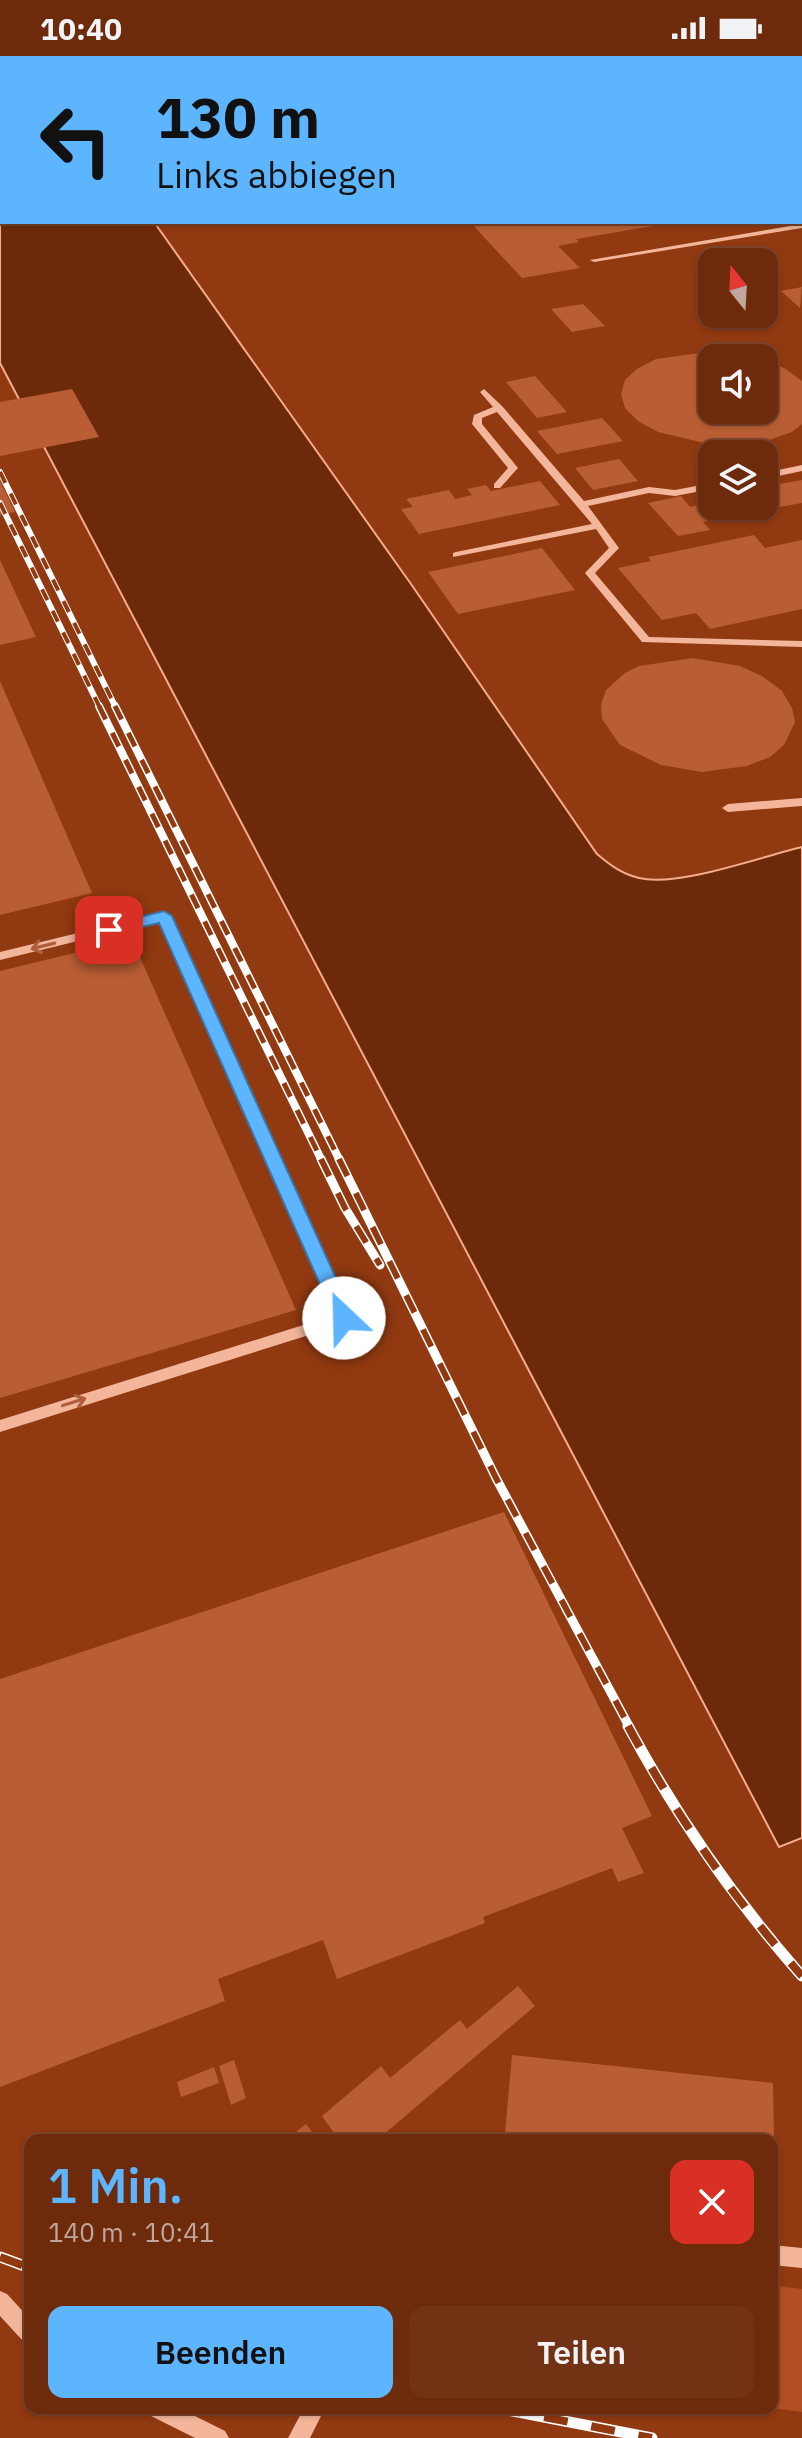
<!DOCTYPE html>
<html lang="de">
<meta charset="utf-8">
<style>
body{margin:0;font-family:"IBM Plex Sans",sans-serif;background:#723315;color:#f1f3f6;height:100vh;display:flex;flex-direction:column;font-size:30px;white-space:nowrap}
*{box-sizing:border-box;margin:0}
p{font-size:26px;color:#bfa79d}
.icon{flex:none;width:44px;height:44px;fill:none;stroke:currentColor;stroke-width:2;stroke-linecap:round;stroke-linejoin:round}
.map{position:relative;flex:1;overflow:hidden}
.drawer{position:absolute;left:24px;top:2078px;width:754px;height:280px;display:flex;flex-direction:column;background:#6d2b0c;border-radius:16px;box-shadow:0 2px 6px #0004,0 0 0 2px #7f472d}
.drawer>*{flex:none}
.banner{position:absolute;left:0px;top:0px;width:802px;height:168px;box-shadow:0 2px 6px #0004,0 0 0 2px #7f472d;background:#5db4ff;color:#111;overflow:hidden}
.needle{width:52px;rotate:342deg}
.tools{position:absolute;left:698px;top:192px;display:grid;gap:16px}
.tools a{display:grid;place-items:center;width:80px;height:80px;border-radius:16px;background:#6d2b0c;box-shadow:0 2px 6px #0004,0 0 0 2px #7f472d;font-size:40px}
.pin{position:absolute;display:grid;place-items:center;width:68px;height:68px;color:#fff;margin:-34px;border-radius:16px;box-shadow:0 4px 12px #0006}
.me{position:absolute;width:88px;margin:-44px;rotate:336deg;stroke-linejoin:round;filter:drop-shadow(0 0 6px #0008)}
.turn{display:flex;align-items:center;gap:28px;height:168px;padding:0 24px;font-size:36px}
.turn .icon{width:104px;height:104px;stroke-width:2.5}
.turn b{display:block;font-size:56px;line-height:68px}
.round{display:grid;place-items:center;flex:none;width:84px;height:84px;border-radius:16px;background:#723315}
.overview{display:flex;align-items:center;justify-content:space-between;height:136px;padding:0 24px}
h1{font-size:48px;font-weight:600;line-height:60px;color:#5db4ff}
.action{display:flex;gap:16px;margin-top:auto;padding:16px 24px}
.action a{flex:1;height:92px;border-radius:16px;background:#5db4ff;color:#111;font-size:32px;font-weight:600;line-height:92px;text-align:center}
.action a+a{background:#723315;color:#f1f3f6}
.status{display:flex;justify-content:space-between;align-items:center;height:56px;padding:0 40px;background:#6d2b0c;direction:ltr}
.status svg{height:22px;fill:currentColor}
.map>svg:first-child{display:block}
</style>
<div class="status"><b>10:40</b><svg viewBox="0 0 49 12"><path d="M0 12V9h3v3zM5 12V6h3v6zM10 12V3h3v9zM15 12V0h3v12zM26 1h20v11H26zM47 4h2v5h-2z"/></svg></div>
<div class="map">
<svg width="802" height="2382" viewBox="0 0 802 2382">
<rect width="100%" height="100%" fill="#913910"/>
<path fill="#b14e22" d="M369 0H802V88L800 2Z
M777 2230 802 2233V2356L771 2352 772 2234Z"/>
<path fill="#6d2a0a" stroke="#f7ab8d" stroke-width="2" d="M0 38 2 166H154L411 528 597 798C610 809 622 818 639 822 679 831 760 801 802 791V1782L779 1791 0 307Z"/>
<path fill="#b95d34" d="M470 166H665V168L576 183 579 186 558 190 580 212 522 222Z
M802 231 800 252 781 235Z
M583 248 605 270 572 276 551 253Z
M707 296 750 301 712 302V354H764V304L784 312 802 325V368L792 376 769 384 713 389 658 376 638 365 625 352 621 338 625 324 637 313 656 303Z
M535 320 567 356 537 362 506 326Z
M72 333 99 381 0 400V346Z
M602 362 623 385 557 398 537 375Z
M619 403 638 425 593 434 575 412Z
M802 424V447L779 451 764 436V431Z
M0 425 15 456 0 459Z
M540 425 560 449 419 478 401 453 413 451 406 443 449 434 455 443 472 439 467 433 486 429 491 435Z
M681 440 690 451 712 446V450H719L729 461 703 466 710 474 678 480 648 447Z
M754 479 765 492 802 484V553L710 573 696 557 662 564 618 512 651 505 648 501Z
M542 492 575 534 458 558 428 516Z
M0 504 36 581 0 589Z
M693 602 740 610 762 620 782 635 792 652 795 666 784 689 770 701 747 710 702 716 661 709 620 689 602 663 601 649 606 634 625 617 639 610Z
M0 625 92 837 0 859Z
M132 883 296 1254 0 1342V915Z
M504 1456 652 1760 622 1772 644 1817 618 1826 612 1812 483 1861 485 1867 337 1923 323 1884 218 1923 225 1945 0 2031V1623Z
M518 1930 535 1950 377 2084H339L322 2060 381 2010 390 2022 460 1964 467 1973Z
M512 1999 773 2027 774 2084H574L505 2077Z
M234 2004 246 2042 231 2049 219 2010Z
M214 2011 219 2027 181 2041 177 2026Z
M306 2068 318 2084H286Z"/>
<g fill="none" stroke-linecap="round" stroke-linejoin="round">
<path stroke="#f3b69b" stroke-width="3" stroke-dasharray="2 3" stroke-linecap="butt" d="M360 0 372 2"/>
<path fill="#f3b69b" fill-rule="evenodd" d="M800 95H802V99H800Z
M802 168V172L594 206 590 204Z
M484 333 502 350 584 445 649 431 675 434 712 427V433L675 440 649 437 588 450 619 492 595 517 649 581 802 585V591L642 586 585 517 609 492 596 473 453 501V497L456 496 592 468 497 356 482 362V368L518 412 500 432H494V428L508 412 472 368 474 359 493 351 480 336Z
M802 409V415L764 423V417Z
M802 742V750L728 756 722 752 728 748Z
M164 856 170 860 351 1262 349 1266 344 1268 0 1376V1364L335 1259 160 865 0 904V896Z
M772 2189 802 2192V2212L772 2209Z
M0 2235 7 2238 30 2263V2288L23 2285 0 2260Z
M146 2352H179L225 2375 229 2382H195L149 2359Z
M304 2352H325L310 2382H288Z"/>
<g stroke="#fff" stroke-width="5">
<path id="rail-far4" d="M178 2H193"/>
</g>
<g stroke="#fff" stroke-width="6">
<path id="rail-far3" d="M0 416 116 652
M0 447 100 652"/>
</g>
<g stroke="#fff" stroke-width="8">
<path id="rail-far2" d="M99 650 322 1105
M115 650 340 1105"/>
</g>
<g stroke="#fff" stroke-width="9">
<path id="rail-far1" d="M321 1103 345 1152 380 1209
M339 1103 496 1422 630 1672"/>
</g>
<g stroke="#fff" stroke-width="11">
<path id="rail" d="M628 1670C677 1761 734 1843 802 1920
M0 2201 30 2212
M497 2352 652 2382"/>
</g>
<use href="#rail-far4" stroke="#913910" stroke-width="3" stroke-dasharray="10" stroke-linecap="butt"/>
<use href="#rail-far3" stroke="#913910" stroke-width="4" stroke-dasharray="12" stroke-linecap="butt"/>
<use href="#rail-far2" stroke="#913910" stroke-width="5" stroke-dasharray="15" stroke-linecap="butt"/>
<use href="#rail-far1" stroke="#913910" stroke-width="6" stroke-dasharray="19" stroke-linecap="butt"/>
<use href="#rail" stroke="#913910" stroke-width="8" stroke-dasharray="24" stroke-linecap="butt"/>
</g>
<defs><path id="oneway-shaft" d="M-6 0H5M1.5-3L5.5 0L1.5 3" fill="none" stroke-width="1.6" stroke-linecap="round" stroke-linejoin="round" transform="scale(2)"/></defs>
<g stroke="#ae5e3a">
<use href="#oneway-shaft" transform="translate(43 890) rotate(166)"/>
<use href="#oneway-shaft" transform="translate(74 1346) rotate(-17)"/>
</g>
<path fill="#5db4ff" stroke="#3c75a6" stroke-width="2" d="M164 855 172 860 354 1262 351 1267H338L335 1262 159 867 109 879 101 874 104 870Z"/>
</svg>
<div class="tools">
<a><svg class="needle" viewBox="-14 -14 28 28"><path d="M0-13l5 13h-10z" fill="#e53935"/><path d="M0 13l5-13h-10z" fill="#bfa79d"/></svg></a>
<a><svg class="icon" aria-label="sound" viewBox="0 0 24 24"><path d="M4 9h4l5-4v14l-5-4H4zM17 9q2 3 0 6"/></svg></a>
<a><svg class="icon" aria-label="layers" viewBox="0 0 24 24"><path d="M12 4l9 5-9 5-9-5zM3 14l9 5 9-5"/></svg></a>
</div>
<div class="pin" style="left:109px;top:874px;background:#d93025"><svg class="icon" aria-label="arrive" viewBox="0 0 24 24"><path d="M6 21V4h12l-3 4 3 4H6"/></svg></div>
<svg class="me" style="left:344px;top:1262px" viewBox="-20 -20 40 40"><circle r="19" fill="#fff"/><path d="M0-13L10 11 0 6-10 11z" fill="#5db4ff"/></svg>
<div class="banner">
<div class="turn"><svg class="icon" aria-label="left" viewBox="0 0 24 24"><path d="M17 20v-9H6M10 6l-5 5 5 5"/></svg><div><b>130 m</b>Links abbiegen</div></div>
</div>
<section class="drawer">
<div class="overview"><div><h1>1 Min.</h1><p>140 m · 10:41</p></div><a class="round" style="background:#d93025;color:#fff"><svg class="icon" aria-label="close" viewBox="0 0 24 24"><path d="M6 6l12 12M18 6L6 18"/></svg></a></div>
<div class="action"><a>Beenden</a><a>Teilen</a></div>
</section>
</div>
